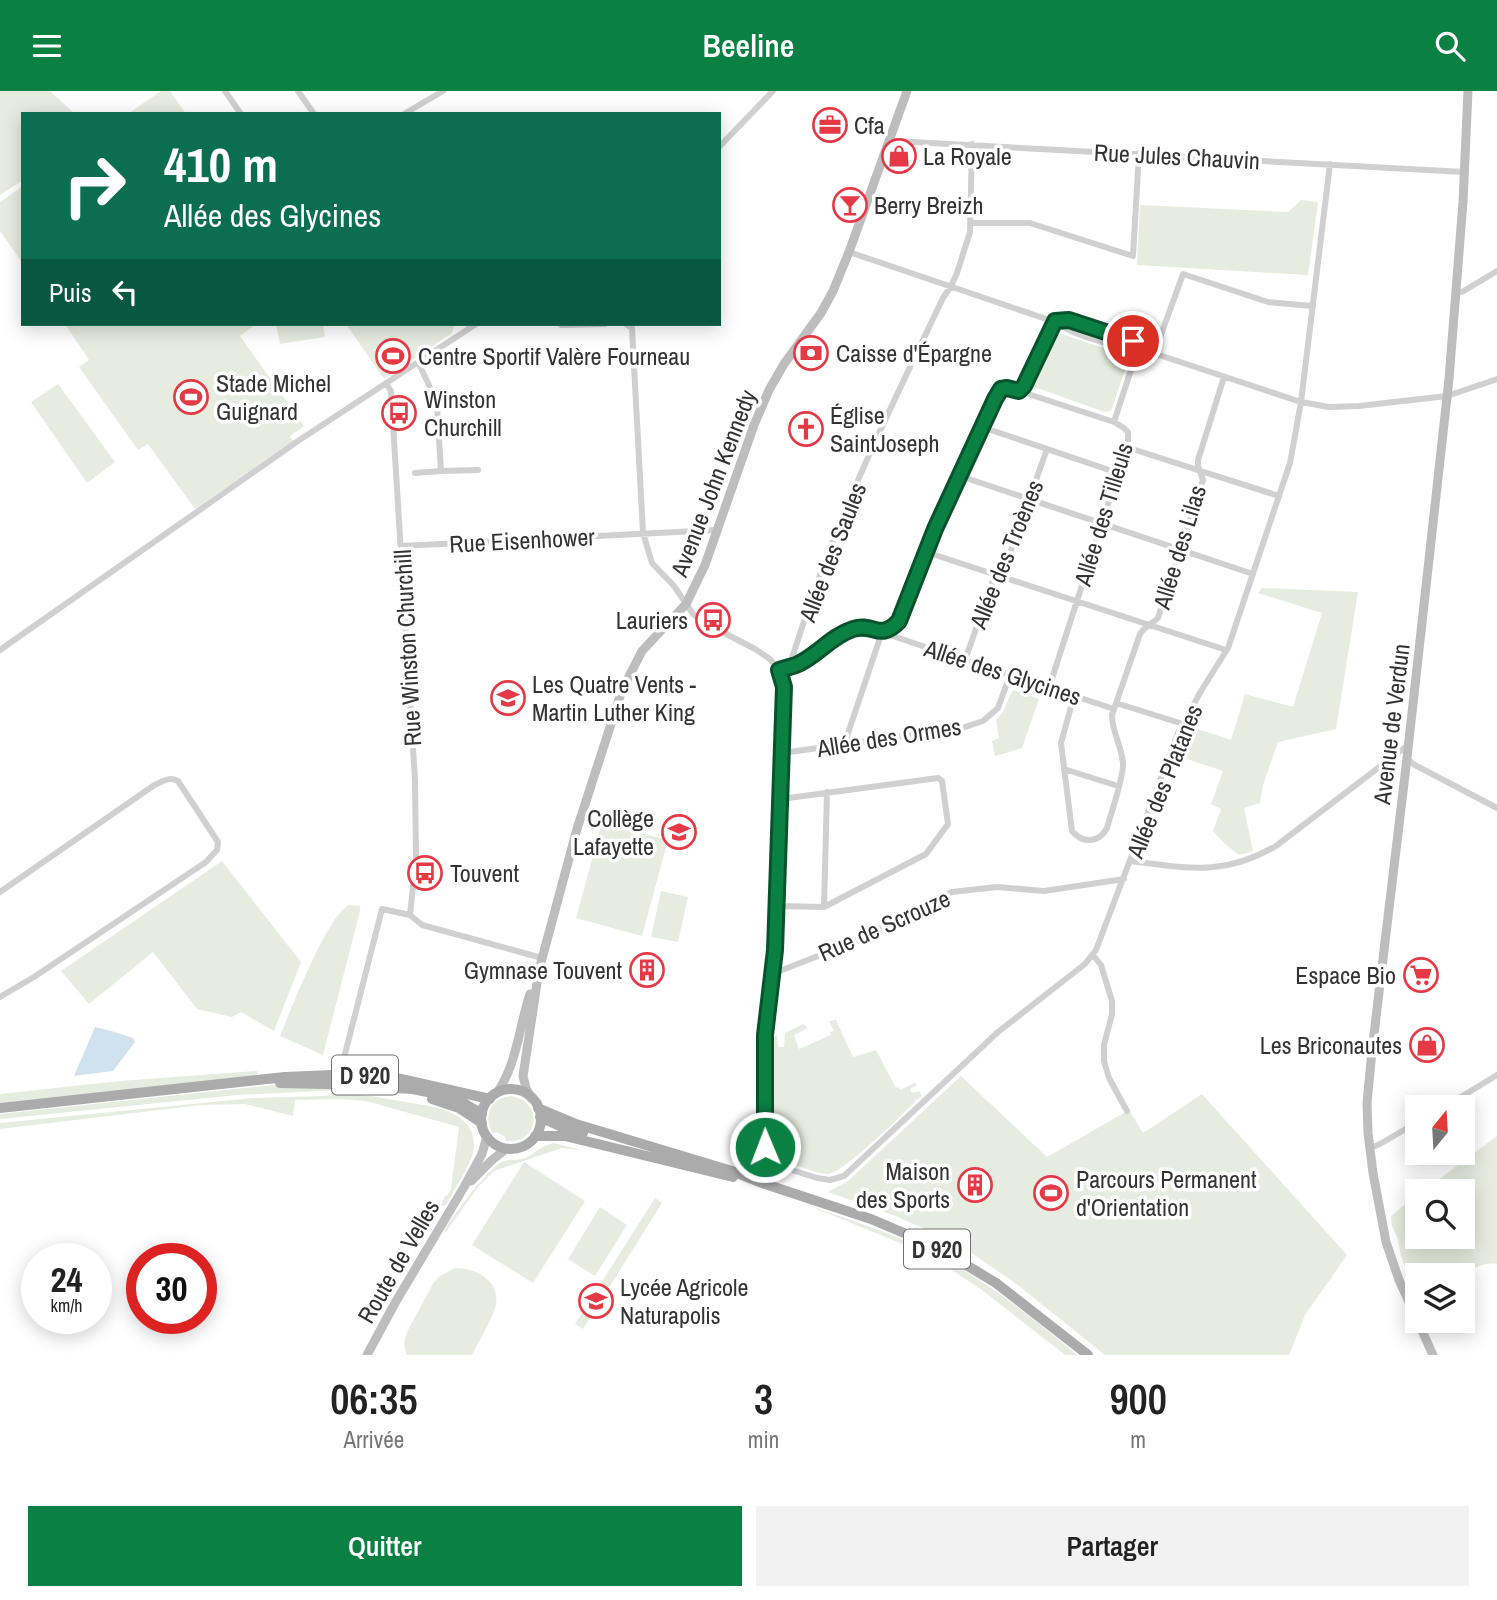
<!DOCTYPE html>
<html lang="fr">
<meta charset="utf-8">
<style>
body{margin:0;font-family:"Archivo Narrow",sans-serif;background:#f2f2f2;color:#222;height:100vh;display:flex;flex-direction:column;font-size:26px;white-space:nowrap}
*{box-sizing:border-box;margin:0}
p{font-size:23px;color:#767676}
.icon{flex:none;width:38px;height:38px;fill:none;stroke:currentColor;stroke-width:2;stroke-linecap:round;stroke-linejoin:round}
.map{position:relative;height:1264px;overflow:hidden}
.drawer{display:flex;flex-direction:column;background:#fff;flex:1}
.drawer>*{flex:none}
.hud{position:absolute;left:21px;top:21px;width:700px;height:214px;border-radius:0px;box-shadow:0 4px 18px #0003;background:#0b6e4f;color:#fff;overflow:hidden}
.needle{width:46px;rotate:18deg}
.buttons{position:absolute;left:1405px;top:1004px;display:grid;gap:14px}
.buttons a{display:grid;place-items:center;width:70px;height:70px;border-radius:0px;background:#fff;box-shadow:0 4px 18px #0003;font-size:35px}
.speed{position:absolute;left:21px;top:1152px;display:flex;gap:14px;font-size:35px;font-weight:700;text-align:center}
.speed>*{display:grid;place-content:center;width:91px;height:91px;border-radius:50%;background:#fff;box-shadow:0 4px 18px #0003;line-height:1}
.speed small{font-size:18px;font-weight:400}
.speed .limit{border:10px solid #d22;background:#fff;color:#111}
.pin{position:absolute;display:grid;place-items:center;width:60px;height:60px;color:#fff;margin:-30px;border:4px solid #fff;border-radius:50%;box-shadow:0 2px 7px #0007}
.me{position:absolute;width:77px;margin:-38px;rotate:359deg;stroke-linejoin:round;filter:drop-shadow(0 0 5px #0008)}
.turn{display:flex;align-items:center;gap:24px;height:147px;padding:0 28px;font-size:32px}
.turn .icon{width:91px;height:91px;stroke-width:2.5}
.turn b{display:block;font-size:49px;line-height:60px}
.then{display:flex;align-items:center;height:66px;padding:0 28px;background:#0003;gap:14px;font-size:26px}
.eta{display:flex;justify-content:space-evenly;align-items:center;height:119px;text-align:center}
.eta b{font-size:42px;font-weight:600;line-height:49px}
.cta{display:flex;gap:14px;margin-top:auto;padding:14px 28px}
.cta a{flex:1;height:80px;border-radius:0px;background:#0b8043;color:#fff;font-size:28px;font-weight:600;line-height:80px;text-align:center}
.cta a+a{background:#f2f2f2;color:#222}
header{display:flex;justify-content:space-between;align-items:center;height:91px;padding:0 28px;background:#0b8043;color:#fff;font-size:32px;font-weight:600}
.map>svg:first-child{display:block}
</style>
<header><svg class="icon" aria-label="menu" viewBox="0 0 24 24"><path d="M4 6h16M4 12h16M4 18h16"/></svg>Beeline<svg class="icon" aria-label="search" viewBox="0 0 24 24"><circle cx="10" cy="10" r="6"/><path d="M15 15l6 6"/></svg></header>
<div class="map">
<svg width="1497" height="1264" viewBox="0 0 1497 1264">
<rect width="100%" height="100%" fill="#fff"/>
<path fill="#e6ecdf" d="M0 0H50L75 23H23V89L0 104Z
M161 0H170L186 23H128Z
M23 95V173L0 140V111Z
M1301 109 1318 111 1308 184 1137 174 1140 114 1288 121Z
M65 233H256L240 245 304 335 290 345 293 350 195 418 148 353 138 359 79 276 89 269Z
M276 233H323L325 246 280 253Z
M346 233H453L454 235 452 242 384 288Z
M1057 243H1062L1124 264 1127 266 1128 270 1111 320 1105 321 1037 297 1033 294 1034 288 1054 245Z
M58 293 115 371 87 392 31 311Z
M1262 497 1358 501 1336 638 1278 651 1263 694 1260 712 1244 717 1253 760 1239 764 1224 752 1213 740 1221 718 1211 713 1223 680 1178 665 1189 635 1231 649 1245 603 1293 616 1322 522 1258 502Z
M1014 599 1039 608 1022 657 995 665 992 650 999 647 996 629 1003 621 1011 602Z
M602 732 668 749 642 845 576 827Z
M222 770 301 871 274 940 241 921 232 926 197 918 153 861 89 913 61 880Z
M661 800 688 806 678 851 651 846Z
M349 814 360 815V820L323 964 280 945C291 919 327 825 349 814Z
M836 929 853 966 876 959 896 997 898 996 900 999 914 992 917 993 916 995 910 998 912 1002 919 1000 922 1005 914 1010 915 1011C901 1025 845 1080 829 1083 822 1084 795 1074 786 1071 762 1042 772 983 773 946L777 944 778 956H784L785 942 803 933 808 937 794 944 799 958 831 944 830 941 834 940 829 930Z
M257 980 258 983 247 986 0 1012V1003L120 990Z
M961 985 1047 1066 1129 1019 1143 1042 1202 1003 1347 1164 1305 1224 1289 1264H1105L1019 1195 973 1163 940 1145 898 1126 828 1101 848 1090Z
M273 994 345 997 340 999 237 1004 0 1028V1023Z
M346 1002C365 1004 385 1007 405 1011 430 1015 476 1019 474 1056 474 1069 453 1101 446 1114L440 1116 445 1105H447L451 1098 459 1036 366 1010 340 1008 295 1009 293 1025 245 1013 201 1014 0 1038V1032L253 1007 323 1005Z
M511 1005C544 1010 540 1053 506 1050L505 1046 497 1041 493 1043C482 1025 491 1007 511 1005Z
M1497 1045V1173C1486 1171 1472 1177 1463 1185H1418L1417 1206 1401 1165 1398 1148 1392 1135 1391 1125 1417 1104 1418 1146H1463V1101H1422Z
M554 1052 581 1059 562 1057 494 1080 478 1096 446 1141 444 1140C452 1126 489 1075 504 1070 511 1068 518 1070 525 1067 536 1062 542 1054 554 1052Z
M524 1071 585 1110 533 1192 472 1154Z
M655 1107 662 1112 583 1238 575 1233Z
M807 1114C845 1127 882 1139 918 1155 976 1181 1028 1223 1077 1264H1065L982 1199 950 1178 898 1151Z
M600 1116 627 1134 595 1185 568 1168Z
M455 1177C475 1177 500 1189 496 1213 493 1227 479 1250 472 1264H406L404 1251 408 1239 434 1191 440 1185Z"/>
<path fill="#cfe2ee" d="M95 936 111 940 133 947 135 951 113 980 74 985Z"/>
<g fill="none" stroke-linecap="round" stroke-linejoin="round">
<path stroke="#d0d0d0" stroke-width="6" d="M225 0 241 23
M298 0 314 23
M404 23 443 0
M890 48 894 50 1464 81
M719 56 773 0
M971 132H1030L1133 165 1139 62
M849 161 1055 231C1077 246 1105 251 1130 259L1138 257 1301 311 1329 316 1359 315 1447 305 1497 288
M1456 201H1462L1497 180
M1055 231C1081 227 1108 242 1133 250L1138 257
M626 233 632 237 643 442 652 472 674 495 693 523 707 533 755 558 770 568 779 579 784 596 774 859 765 944 766 1071 817 1087 830 1089 844 1085 998 941 1085 873 1096 859 1178 642 1201 600 1228 557 1290 372 1301 311 1330 73
M561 234 605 233
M1154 263 1183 183 1268 211 1312 215
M418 271 428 292 437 315 441 380 478 379
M386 292 391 300 415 689 416 767 410 824
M1019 300 1114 331
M982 336 1118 382
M1126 356 1279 405
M415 382 441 380
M960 385 1253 483
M401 455 717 439
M926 461 1226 559
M0 559 298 350 476 233
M965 569 995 484 1011 459 1047 358
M787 576C816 568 836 535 868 537L1114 618
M789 576C802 537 814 498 829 460 862 374 903 291 943 207L951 195 957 182 970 141 972 53
M1049 597 1128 351V341L1124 337 1114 331 1138 257
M1074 605 1061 652 1072 740C1083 753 1099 752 1107 737 1111 722 1124 686 1123 672 1122 656 1112 641 1112 624L1140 543C1145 535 1152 533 1158 527L1203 389 1198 375V369L1224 286
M1116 612 1183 633
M844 654 882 541 892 537 899 530 935 438 994 308 1001 298 1007 297 1019 300 1024 294 1055 231
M782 662 962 637 983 630 998 617 1010 584
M1407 667 1413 673 1497 717
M1064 678 1118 695
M1130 770C1188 777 1222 786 1276 755L1408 654
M0 801 153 695C161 691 169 685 178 690L218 751 217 759 206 771 34 886 0 906
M777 815 824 816 926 763 948 733 942 690 938 687 781 708
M824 816 827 701
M1093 864 1101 874 1112 910V923L1104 954V970L1109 987 1127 1020
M772 883 851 852 952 801 997 796 1044 800 1124 788
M344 967 382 818 410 824 422 834 542 867
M1443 1017 1497 984
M1370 1057 1378 1054 1418 1031"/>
<path stroke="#bdbdbd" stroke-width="9" d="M497 1002C517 973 519 936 530 903
M531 1007 526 997 523 985 539 879 577 738 622 599 642 560 686 513 705 474 754 334 769 299 784 273 821 222 833 200 849 161 907 0
M471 1090 492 1069 506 1058
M367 1264 395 1212 464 1096 482 1063 487 1045
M1433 1264 1399 1189 1386 1151 1373 1082 1368 1042 1367 1012 1372 960 1407 667 1449 288 1463 111 1468 0"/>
<path stroke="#ababab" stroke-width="10" d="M280 992 326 993 412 998 449 1005 462 1011 482 1023
M481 1028a30 30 0 1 1 60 0a30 30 0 1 1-60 0Z
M432 1008 459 1017 482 1032
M0 1017 285 986 356 983 392 986 490 1008
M538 1017 576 1033 732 1080 765 1093 871 1128 911 1145 948 1163 996 1192 1088 1264
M540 1026 564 1037 583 1042
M535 1045H565L733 1086"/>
</g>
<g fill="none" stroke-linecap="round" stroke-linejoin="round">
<g stroke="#07532c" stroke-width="18">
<path id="route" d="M765 1056V944L775 859 784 596 779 579C785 577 790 576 796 574 816 566 831 545 853 538 874 531 879 551 899 530L935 438 995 308 1001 298 1007 297 1019 300 1024 295 1055 230 1069 229 1133 250"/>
</g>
<use href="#route" stroke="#0b8043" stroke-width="12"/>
</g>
<defs>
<g id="office-ring" transform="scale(1.75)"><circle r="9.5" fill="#fff" stroke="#e63946" stroke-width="1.5"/><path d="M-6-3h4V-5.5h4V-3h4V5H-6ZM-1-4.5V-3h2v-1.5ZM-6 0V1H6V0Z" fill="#e63946"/></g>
<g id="shop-ring" transform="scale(1.75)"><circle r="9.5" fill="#fff" stroke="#e63946" stroke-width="1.5"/><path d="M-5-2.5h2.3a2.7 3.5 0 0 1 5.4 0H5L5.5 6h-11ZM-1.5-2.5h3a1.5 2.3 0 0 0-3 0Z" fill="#e63946"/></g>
<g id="bar-ring" transform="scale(1.75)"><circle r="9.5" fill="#fff" stroke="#e63946" stroke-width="1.5"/><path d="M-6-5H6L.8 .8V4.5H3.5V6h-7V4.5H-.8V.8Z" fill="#e63946"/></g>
<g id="bank-ring" transform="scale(1.75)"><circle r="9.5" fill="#fff" stroke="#e63946" stroke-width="1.5"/><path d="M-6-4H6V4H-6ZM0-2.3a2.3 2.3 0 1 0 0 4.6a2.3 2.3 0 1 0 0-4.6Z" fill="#e63946"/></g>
<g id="stadium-ring" transform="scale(1.75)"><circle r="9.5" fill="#fff" stroke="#e63946" stroke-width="1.5"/><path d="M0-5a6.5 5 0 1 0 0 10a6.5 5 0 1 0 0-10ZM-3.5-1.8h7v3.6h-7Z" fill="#e63946"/></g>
<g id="bus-ring" transform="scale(1.75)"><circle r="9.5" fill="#fff" stroke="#e63946" stroke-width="1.5"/><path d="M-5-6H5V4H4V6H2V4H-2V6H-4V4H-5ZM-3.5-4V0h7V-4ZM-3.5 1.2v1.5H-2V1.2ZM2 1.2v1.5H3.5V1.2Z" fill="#e63946"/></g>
<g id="church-ring" transform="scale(1.75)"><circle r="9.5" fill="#fff" stroke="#e63946" stroke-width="1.5"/><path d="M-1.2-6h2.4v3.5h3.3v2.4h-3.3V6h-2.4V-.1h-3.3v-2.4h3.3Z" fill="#e63946"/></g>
<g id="school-ring" transform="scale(1.75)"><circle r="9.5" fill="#fff" stroke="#e63946" stroke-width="1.5"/><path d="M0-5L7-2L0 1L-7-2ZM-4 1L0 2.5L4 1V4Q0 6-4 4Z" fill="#e63946"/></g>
<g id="building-ring" transform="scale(1.75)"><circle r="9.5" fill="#fff" stroke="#e63946" stroke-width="1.5"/><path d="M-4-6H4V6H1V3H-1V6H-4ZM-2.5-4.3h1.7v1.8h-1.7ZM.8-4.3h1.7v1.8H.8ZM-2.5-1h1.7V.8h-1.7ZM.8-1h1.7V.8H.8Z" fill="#e63946"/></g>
<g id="supermarket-ring" transform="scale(1.75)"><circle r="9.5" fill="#fff" stroke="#e63946" stroke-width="1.5"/><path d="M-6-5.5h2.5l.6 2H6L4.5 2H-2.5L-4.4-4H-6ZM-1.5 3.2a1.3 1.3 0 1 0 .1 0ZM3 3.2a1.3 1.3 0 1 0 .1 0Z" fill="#e63946"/></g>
</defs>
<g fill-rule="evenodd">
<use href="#office-ring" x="830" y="34"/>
<use href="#shop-ring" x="899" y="65"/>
<use href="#bar-ring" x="850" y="114"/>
<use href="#bank-ring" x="811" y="262"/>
<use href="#stadium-ring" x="393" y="265"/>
<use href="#stadium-ring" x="191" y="306"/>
<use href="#bus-ring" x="399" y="322"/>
<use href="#church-ring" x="806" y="338"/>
<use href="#bus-ring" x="713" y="529"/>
<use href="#school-ring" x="508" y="607"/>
<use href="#school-ring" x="679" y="741"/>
<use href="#bus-ring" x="425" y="782"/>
<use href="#building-ring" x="647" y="879"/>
<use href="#supermarket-ring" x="1421" y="884"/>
<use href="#shop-ring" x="1427" y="954"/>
<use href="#building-ring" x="975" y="1094"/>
<use href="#stadium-ring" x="1051" y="1102"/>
<use href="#school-ring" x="596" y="1210"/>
</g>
<g text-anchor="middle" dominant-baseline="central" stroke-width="7" stroke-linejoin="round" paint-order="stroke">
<g fill="#fff" stroke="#707070" stroke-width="2">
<rect x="332" y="964.5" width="66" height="39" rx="5"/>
<rect x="904" y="1138.5" width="66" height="39" rx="5"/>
</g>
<g font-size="23" font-weight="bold" fill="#333">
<text x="365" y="984">D 920</text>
<text x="937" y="1158">D 920</text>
</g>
<g font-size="24" fill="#333" stroke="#fff" text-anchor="start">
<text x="854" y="34">Cfa</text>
<text x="923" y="65">La Royale</text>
<text x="874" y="114">Berry Breizh</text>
<text x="836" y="262">Caisse d'Épargne</text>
<text x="418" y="265">Centre Sportif Valère Fourneau</text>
<text x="216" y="292">Stade Michel<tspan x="216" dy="28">Guignard</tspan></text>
<text x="424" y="308">Winston<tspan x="424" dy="28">Churchill</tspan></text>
<text x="830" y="324">Église<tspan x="830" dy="28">SaintJoseph</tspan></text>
<text x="688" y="529" text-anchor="end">Lauriers</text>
<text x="532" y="593">Les Quatre Vents -<tspan x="532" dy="28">Martin Luther King</tspan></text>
<text x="654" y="727" text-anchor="end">Collège<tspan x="654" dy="28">Lafayette</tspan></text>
<text x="450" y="782">Touvent</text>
<text x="622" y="879" text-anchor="end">Gymnase Touvent</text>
<text x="1396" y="884" text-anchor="end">Espace Bio</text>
<text x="1402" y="954" text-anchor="end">Les Briconautes</text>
<text x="950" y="1080" text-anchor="end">Maison<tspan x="950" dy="28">des Sports</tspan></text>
<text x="1076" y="1088">Parcours Permanent<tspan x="1076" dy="28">d'Orientation</tspan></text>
<text x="620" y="1196">Lycée Agricole<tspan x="620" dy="28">Naturapolis</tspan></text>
</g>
<g font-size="24" fill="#333" stroke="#fff">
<text transform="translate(1177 65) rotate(3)">Rue Jules Chauvin</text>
<text transform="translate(713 392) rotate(-69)">Avenue John Kennedy</text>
<text transform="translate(1103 423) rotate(-73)">Allée des Tilleuls</text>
<text transform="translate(522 449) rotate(-3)">Rue Eisenhower</text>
<text transform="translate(1179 456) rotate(-73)">Allée des Lilas</text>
<text transform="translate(832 461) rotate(-69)">Allée des Saules</text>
<text transform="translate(1006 463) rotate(-68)">Allée des Troènes</text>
<text transform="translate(407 557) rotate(-93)">Rue Winston Churchill</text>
<text transform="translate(1003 581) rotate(18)">Allée des Glycines</text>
<text transform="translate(1391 633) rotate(-83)">Avenue de Verdun</text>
<text transform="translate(889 646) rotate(-9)">Allée des Ormes</text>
<text transform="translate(1164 690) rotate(-68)">Allée des Platanes</text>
<text transform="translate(884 834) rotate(-24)">Rue de Scrouze</text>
<text transform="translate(398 1170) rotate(-60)">Route de Velles</text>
</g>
</g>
</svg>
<div class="buttons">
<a><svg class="needle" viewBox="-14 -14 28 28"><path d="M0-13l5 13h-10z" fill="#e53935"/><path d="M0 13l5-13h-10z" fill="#767676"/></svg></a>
<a><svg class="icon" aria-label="search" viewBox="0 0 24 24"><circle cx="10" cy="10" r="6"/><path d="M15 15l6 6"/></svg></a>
<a><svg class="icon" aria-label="layers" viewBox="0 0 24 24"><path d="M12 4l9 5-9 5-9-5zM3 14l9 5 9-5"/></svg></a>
</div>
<div class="speed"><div>24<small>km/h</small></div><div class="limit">30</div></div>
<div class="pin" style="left:1133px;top:250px;background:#d93025"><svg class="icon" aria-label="arrive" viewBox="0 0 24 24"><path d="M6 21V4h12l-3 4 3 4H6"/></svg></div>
<svg class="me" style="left:765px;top:1056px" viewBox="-20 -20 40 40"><circle r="17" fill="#0b8043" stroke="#fff" stroke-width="3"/><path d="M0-11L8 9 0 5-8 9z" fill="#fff"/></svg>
<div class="hud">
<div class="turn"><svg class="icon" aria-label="right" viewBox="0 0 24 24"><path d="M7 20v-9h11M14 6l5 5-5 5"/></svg><div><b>410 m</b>Allée des Glycines</div></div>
<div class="then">Puis<svg class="icon" aria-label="left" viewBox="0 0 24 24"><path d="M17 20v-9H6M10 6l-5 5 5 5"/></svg></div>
</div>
</div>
<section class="drawer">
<div class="eta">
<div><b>06:35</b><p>Arrivée</p></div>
<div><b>3</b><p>min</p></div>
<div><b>900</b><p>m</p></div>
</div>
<div class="cta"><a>Quitter</a><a>Partager</a></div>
</section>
